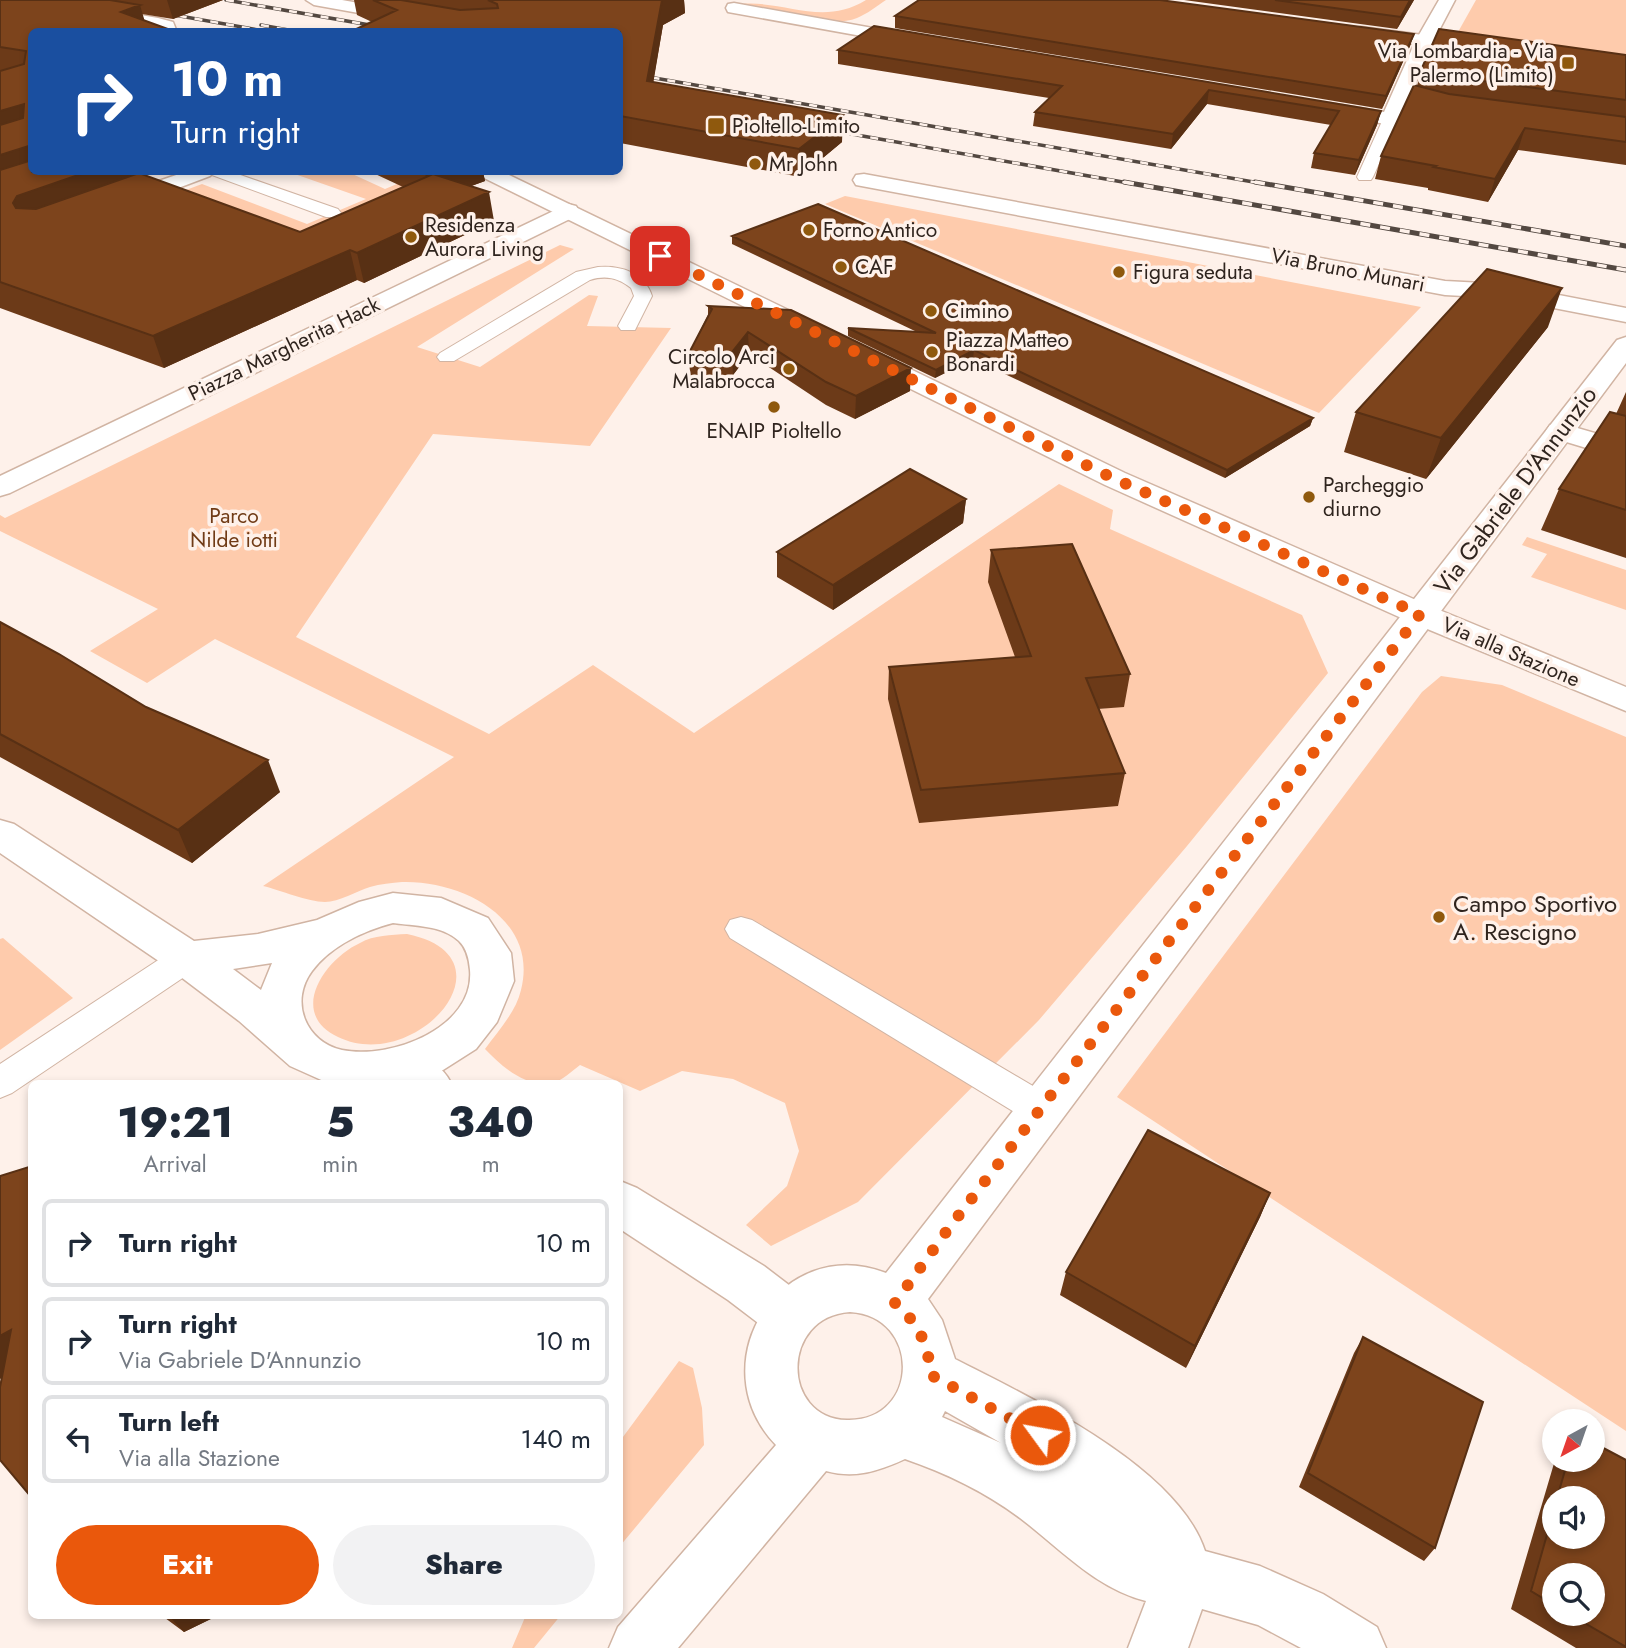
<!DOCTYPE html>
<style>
body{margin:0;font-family:Jost,sans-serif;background:#f2f2f3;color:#1f2937;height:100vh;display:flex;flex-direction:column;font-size:26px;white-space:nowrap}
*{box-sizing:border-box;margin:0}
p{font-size:23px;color:#747a83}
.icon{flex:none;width:38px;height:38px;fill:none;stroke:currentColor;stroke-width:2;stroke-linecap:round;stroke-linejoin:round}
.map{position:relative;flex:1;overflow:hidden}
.side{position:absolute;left:28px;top:1080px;width:595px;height:539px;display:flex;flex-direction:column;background:#fff;border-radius:10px;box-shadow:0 4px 10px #0003}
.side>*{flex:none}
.hud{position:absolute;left:28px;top:28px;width:595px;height:147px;border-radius:10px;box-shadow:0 4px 10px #0003;background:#1a4fa0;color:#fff;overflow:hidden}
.needle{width:46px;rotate:220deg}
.controls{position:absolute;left:1542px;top:1409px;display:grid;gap:14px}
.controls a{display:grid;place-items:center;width:63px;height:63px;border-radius:50%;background:#fff;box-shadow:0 4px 10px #0003;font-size:35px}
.pin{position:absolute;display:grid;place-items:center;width:60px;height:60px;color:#fff;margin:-30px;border-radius:14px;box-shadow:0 4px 10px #0006}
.me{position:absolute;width:77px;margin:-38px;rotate:302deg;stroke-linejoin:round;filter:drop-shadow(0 0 5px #0008)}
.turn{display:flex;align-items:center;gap:24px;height:147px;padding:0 28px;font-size:32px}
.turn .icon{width:91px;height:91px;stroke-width:2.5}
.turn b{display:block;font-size:49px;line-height:60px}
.eta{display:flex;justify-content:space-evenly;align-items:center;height:119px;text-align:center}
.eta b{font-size:42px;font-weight:800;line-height:49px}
.primary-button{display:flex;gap:14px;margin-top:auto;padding:14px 28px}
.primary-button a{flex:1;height:80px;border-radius:42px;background:#ea580c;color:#fff;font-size:28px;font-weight:800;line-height:80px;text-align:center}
.primary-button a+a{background:#f2f2f3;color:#1f2937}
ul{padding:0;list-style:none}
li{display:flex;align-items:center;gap:21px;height:88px;margin:0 14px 10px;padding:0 14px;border:4px solid #e0e1e3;border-radius:10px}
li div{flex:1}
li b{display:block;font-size:26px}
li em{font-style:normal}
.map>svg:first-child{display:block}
</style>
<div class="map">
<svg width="1626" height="1648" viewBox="0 0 1626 1648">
<rect width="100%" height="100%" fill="#fef1ea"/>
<path fill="#fecbac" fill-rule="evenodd" d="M866 0H886C877 6 867 14 857 18 830 29 769 12 741 4 785 0 822 27 866 0Z
M1476 0H1626V55L1458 32Z
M289 172H348L385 189 426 172 444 182 312 244 178 193 202 184 307 224 366 199Z
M845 196 1421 307 1319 413 825 204Z
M560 245 574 249 417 347 480 367 589 295 598 296 587 326 671 328 590 446 433 434 296 637 489 734 593 665 694 733 1059 484 1113 510 1110 529 1302 615 1328 673 1187 846 1039 1020 858 1202 771 1246 746 1225 787 1186 799 1151 785 1103 733 1079 682 1071 640 1091 580 1065C572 1071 562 1081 552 1083 526 1088 501 1066 485 1049 498 1031 516 1012 521 990 539 919 462 880 402 882 392 883 380 884 370 887 357 891 339 902 325 902 308 902 280 890 263 886L454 757 215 639 147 683 90 651 158 609 0 531V515L5 518ZM1026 688 1124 706 1080 711Z
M1527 537 1626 570V610L1531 577 1547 554 1522 545Z
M1441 676 1502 685 1626 737V1431L1117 1097 1422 692Z
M407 934C519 957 416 1075 338 1037 287 1013 325 959 360 943 374 935 391 935 407 934Z
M3 938 73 998 0 1050V939Z
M679 1361 693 1368 702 1408 704 1445 620 1546V1441Z
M526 1615H561L534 1648H512Z"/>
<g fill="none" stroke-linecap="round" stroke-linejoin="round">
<g stroke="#d1b4a3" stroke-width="2">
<path id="service" d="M1391 114 1399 119 1373 177 1371 180H1359L1357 177 1383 119Z
M210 172H232L338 209 341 213 338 217H326L212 175Z
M598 267C621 265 645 273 652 296L635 330H621L618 326 634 296 631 288C618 278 606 275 590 280L454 361H440L437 357 440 353 576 272Z
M741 917 752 920 1055 1099 1060 1110 1055 1121 1042 1125 1029 1121 730 938 725 929 730 920Z
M187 945 199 949 203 958 199 967 12 1093 0 1098V1064L175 949Z"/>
</g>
<g stroke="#d1b4a3" stroke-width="3">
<path id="pedestrian" d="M568 204 576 206 579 211 576 216 10 493 0 496V476Z
M1560 423 1626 442V460L1550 437 1546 431 1550 425Z
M402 1048C422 1055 442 1064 451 1083H391L386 1080 379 1067 386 1054Z
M620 1181 637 1188 764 1266 806 1298 814 1315 806 1332 788 1340 770 1332 728 1300 620 1229Z"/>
</g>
<g stroke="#d1b4a3" stroke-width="3">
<path id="minor" d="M15 0H52L158 18 173 22 177 32H160L155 28 23 5Z
M306 0H342L409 12 417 17 409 22 314 5Z
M1439 0H1455L1434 40 1398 123 1391 125 1322 113 1319 109 1329 103 1384 112 1416 40Z
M734 3 917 36 926 41 917 46 728 12 726 8 728 4Z
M185 172H214L210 176 128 207H112L109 202 112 197Z
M864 174 1445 281 1502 284 1626 308V322L1502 298 1445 295 856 185 853 180 856 175Z
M1626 337V363L928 1299 942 1320 955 1359C1031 1398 1177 1466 1205 1551L1260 1566 1323 1594 1377 1627 1386 1648H1301L1258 1625 1202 1609 1188 1648H1128L1146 1601C1095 1588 1061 1549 1020 1518 985 1492 946 1473 905 1459 879 1471 855 1479 826 1471L678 1648H609L618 1627 776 1445C698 1364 781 1232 886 1273L1617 340ZM850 1312C922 1316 920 1422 847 1420 780 1418 781 1316 850 1312ZM945 1411 1001 1443 942 1417Z
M0 820 14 824 194 941 258 934 317 920 359 902 393 893 441 898 488 918 511 953 514 981 497 1022 476 1049 443 1070 401 1083H328L290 1066 239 1021 169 968 0 853ZM393 923C414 926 442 925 459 941 467 949 469 959 470 970 475 1028 390 1060 342 1050 306 1042 289 1002 312 971 331 946 363 931 393 923ZM272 963 261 990 233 969Z"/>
</g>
<g stroke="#d1b4a3" stroke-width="3">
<path id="tertiary" d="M1361 27 1485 43 1494 48 1485 53 1355 36 1352 32 1355 28Z
M476 172H503L1125 473 1432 607 1626 687V711L1408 621 1105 485 480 176Z"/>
</g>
<use href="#service" fill="#fff" fill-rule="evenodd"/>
<use href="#pedestrian" fill="#fff" fill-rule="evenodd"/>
<use href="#minor" fill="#fff" fill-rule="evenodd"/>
<use href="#tertiary" fill="#fff" fill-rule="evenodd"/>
<g stroke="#534841" stroke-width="3.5">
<path id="rail-far1" d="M226 0 410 32
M163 13 270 32
M261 25 299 32
M620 72 1265 184
M823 129 1134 184"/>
</g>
<g stroke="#534841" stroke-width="5">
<path id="rail" d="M1124 182 1626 270
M1255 182 1626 246"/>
</g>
<use href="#rail-far1" stroke="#fef1ea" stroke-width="2.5" stroke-dasharray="8" stroke-linecap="butt"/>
<use href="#rail" stroke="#fef1ea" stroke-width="3.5" stroke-dasharray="10" stroke-linecap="butt"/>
</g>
<path fill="#6c3a18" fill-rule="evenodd" d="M0 0H223L173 19 142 14 144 20 32 32V172L141 174 300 232 403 187 371 172H483L485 181 471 186 494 221 364 283 357 280 164 368 0 308Z
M354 0H684L685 13 663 25 653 82 842 142 800 177 620 143V32L372 22 357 15Z
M1184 0H1414L1397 29Z
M895 16 1414 34 1410 46 1382 109 895 28Z
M874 26 1381 111 1377 125 1355 175 1311 168 1314 153 1331 125 1207 104 1171 149 1033 126 1035 112 1049 98 838 64V50Z
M1626 55V165L1518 150 1488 202 1428 190V188L1375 179 1381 156 1417 86 1421 70Z
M732 236 1313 418 1310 426 1225 478 973 359 935 378 848 336V328L917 332 732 244Z
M708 306 910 391 855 419 826 405 749 354 733 375 690 376 689 353 708 315Z
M1548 327 1426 479 1344 452 1356 412Z
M1626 392V558L1541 530 1559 489 1616 414Z
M966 499 963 523 833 610 777 577V552Z
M991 550 1130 674 1124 707 1098 709 1125 773 1118 806 919 823 888 699 889 667 1015 657 988 582Z
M0 622 280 792 192 863 0 757Z
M1270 1193 1260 1217 1186 1368 1060 1295 1066 1272Z
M1363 1337 1435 1548 1424 1561 1299 1487 1354 1353Z
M1555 1460H1626V1648H1576L1511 1609ZM1554 1498H1592L1554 1536ZM1554 1575 1592 1614H1554Z
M161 1615H219L184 1632Z"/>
<path fill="#583014" d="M167 0H223L173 19Z
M661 0H684L685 13 663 25 649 108 647 81Z
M1410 0H1414L1397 29 1401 17Z
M140 5 147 29 121 12Z
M1414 34 1410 46 1382 109 1386 96Z
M1209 90 1207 104 1171 149 1173 134Z
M24 104 32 125 0 141V111Z
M1381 111 1377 125 1355 175 1359 160Z
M843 115 842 142 800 177 799 149Z
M1525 128 1518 150 1488 202 1495 179Z
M32 145V172L0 186V155Z
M87 172H148L118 182 28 225 13 203 17 196Z
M429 172H483L485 181 431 201 425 173Z
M489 192 494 221 364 283 357 253Z
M350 250 357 280 164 368 153 336Z
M1562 288 1548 327 1426 479 1441 438Z
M748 332 749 354 733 375 732 352Z
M974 350 973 359 935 378 936 370Z
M911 368 910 391 855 419 856 396Z
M1313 418 1310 426 1225 478 1227 470Z
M966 499 963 523 833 610V585Z
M268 760 280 792 192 863 178 830Z
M1270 1193 1260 1217 1186 1368 1195 1346Z
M11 1330 32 1361 0 1379V1336Z
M168 1615H219L184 1632Z"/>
<path fill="#7d441c" stroke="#583014" stroke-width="2" d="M0 0H110L140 5 121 12 176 32H32V145L0 155V125L23 118 24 104 0 111V71L24 64 26 51 0 47Z
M373 0H401L460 10 498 8 497 4 488 0H662L647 81 843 115 799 149 620 116V32H350L397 10Z
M919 0H1160L1414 34 1386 96 895 16Z
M1275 0H1410L1401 17Z
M874 26 1381 111 1359 160 1314 153 1339 111 1209 90 1173 134 1035 112 1062 86 838 50Z
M1439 29 1626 55V100L1451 77 1421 70Z
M1414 85 1449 94 1626 117V142L1525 128 1495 179 1434 167 1436 166 1381 156Z
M32 160V172H87L17 196 13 203 16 208 36 209 139 173 300 232 433 174 489 192 357 253 350 250 153 336 0 282V170Z
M818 204 1313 418 1227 470 974 350 936 370 848 328 936 333 732 236Z
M1487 269 1562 288 1441 438 1356 412Z
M708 306 791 310 911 368 856 396 826 382 748 332 732 352 689 353 712 309Z
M1610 412 1626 416V510L1559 489Z
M910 469 966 499 833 585 777 552Z
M1072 544 1130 674 1086 678 1125 773 921 790 889 667 1031 656 991 550Z
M0 622 59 654 146 707 268 760 178 830 0 734Z
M1148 1130 1270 1193 1195 1346 1066 1272Z
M32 1166V1498L0 1460V1387L11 1330 0 1336V1176Z
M1363 1337 1483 1402 1435 1548 1308 1473Z
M1592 1442 1626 1460V1647L1569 1614H1592V1575H1554V1605L1531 1591 1554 1510V1536H1592V1498H1557L1568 1460H1592Z"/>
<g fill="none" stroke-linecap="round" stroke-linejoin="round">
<path stroke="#ea580c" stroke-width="12" stroke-dasharray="0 21.6" d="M660 256 1115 479 1420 614 946 1232 895 1303C919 1324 928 1344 931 1375L1040 1435"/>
</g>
<g fill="#8f590d" stroke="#fef1ea" stroke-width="2.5">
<rect x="1561" y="56" width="14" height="14" rx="3.5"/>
<rect x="707" y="117" width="18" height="18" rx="3.5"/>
<circle cx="755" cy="164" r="7"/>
<circle cx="809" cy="230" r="7"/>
<circle cx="411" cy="237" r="7"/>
<circle cx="841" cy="267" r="7"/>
<circle cx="1119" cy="272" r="7"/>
<circle cx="931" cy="311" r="7"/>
<circle cx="932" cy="352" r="7"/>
<circle cx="789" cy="369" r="7"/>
<circle cx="774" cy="407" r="7"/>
<circle cx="1309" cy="497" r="7"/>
<circle cx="1439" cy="917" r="7"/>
</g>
<g text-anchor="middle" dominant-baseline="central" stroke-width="7" stroke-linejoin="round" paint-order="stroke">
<g font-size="21" fill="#2f241e" stroke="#fef1ea" text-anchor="start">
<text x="1554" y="51" text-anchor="end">Via Lombardia - Via<tspan x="1554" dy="24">Palermo (Limito)</tspan></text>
<text x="732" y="126">Pioltello-Limito</text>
<text x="769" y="164">Mr John</text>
<text x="425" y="225">Residenza<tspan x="425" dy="24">Aurora Living</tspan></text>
<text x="823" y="230">Forno Antico</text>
<text x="855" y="267">CAF</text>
<text x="1133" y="272">Figura seduta</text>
<text x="945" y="311">Cimino</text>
<text x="946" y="340">Piazza Matteo<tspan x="946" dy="24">Bonardi</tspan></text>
<text x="775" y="357" text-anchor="end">Circolo Arci<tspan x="775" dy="24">Malabrocca</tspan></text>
<text x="774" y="431" text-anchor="middle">ENAIP Pioltello</text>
<text x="1323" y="485">Parcheggio<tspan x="1323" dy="24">diurno</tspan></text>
</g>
<g font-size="21" fill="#2f241e" stroke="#fef1ea">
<text transform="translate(1348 270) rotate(11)">Via Bruno Munari</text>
<text transform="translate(284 349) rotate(-26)">Piazza Margherita Hack</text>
<text transform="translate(1511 652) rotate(23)">Via alla Stazione</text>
</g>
<g font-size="21" fill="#703b16" stroke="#fef1ea">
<text x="234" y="516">Parco<tspan x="234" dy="24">Nilde iotti</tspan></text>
</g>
<g font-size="24" fill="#2f241e" stroke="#fef1ea">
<text transform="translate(1515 490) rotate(-53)">Via Gabriele D'Annunzio</text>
</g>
<g font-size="24" fill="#2f241e" stroke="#fef1ea" text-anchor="start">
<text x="1453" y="903">Campo Sportivo<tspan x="1453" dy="28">A. Rescigno</tspan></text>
</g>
</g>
</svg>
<div class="controls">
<a><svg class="needle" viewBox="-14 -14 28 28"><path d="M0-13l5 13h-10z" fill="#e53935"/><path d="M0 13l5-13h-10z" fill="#747a83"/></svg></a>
<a><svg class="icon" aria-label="sound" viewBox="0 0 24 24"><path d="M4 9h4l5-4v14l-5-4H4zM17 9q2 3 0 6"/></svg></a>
<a><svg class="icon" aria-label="search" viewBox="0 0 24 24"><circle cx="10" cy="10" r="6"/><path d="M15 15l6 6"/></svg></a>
</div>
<div class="pin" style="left:660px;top:256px;background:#d93025"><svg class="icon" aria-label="arrive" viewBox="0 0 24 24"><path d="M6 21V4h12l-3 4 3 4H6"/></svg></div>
<svg class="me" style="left:1040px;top:1435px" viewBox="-20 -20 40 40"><circle r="17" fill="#ea580c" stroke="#fff" stroke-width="3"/><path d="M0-11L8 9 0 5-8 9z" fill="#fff"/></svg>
<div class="hud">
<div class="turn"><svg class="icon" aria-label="right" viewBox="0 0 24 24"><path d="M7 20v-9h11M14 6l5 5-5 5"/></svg><div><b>10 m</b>Turn right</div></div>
</div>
<section class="side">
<div class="eta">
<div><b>19:21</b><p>Arrival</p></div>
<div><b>5</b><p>min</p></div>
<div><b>340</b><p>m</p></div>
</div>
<ul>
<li><svg class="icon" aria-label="right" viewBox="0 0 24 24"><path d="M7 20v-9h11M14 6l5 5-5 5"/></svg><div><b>Turn right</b></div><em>10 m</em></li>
<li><svg class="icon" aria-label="right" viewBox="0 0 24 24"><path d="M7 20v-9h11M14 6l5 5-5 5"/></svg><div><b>Turn right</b><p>Via Gabriele D'Annunzio</p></div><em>10 m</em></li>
<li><svg class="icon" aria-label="left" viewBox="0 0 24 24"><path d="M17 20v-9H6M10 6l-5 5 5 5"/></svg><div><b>Turn left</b><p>Via alla Stazione</p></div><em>140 m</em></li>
</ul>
<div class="primary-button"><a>Exit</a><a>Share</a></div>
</section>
</div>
